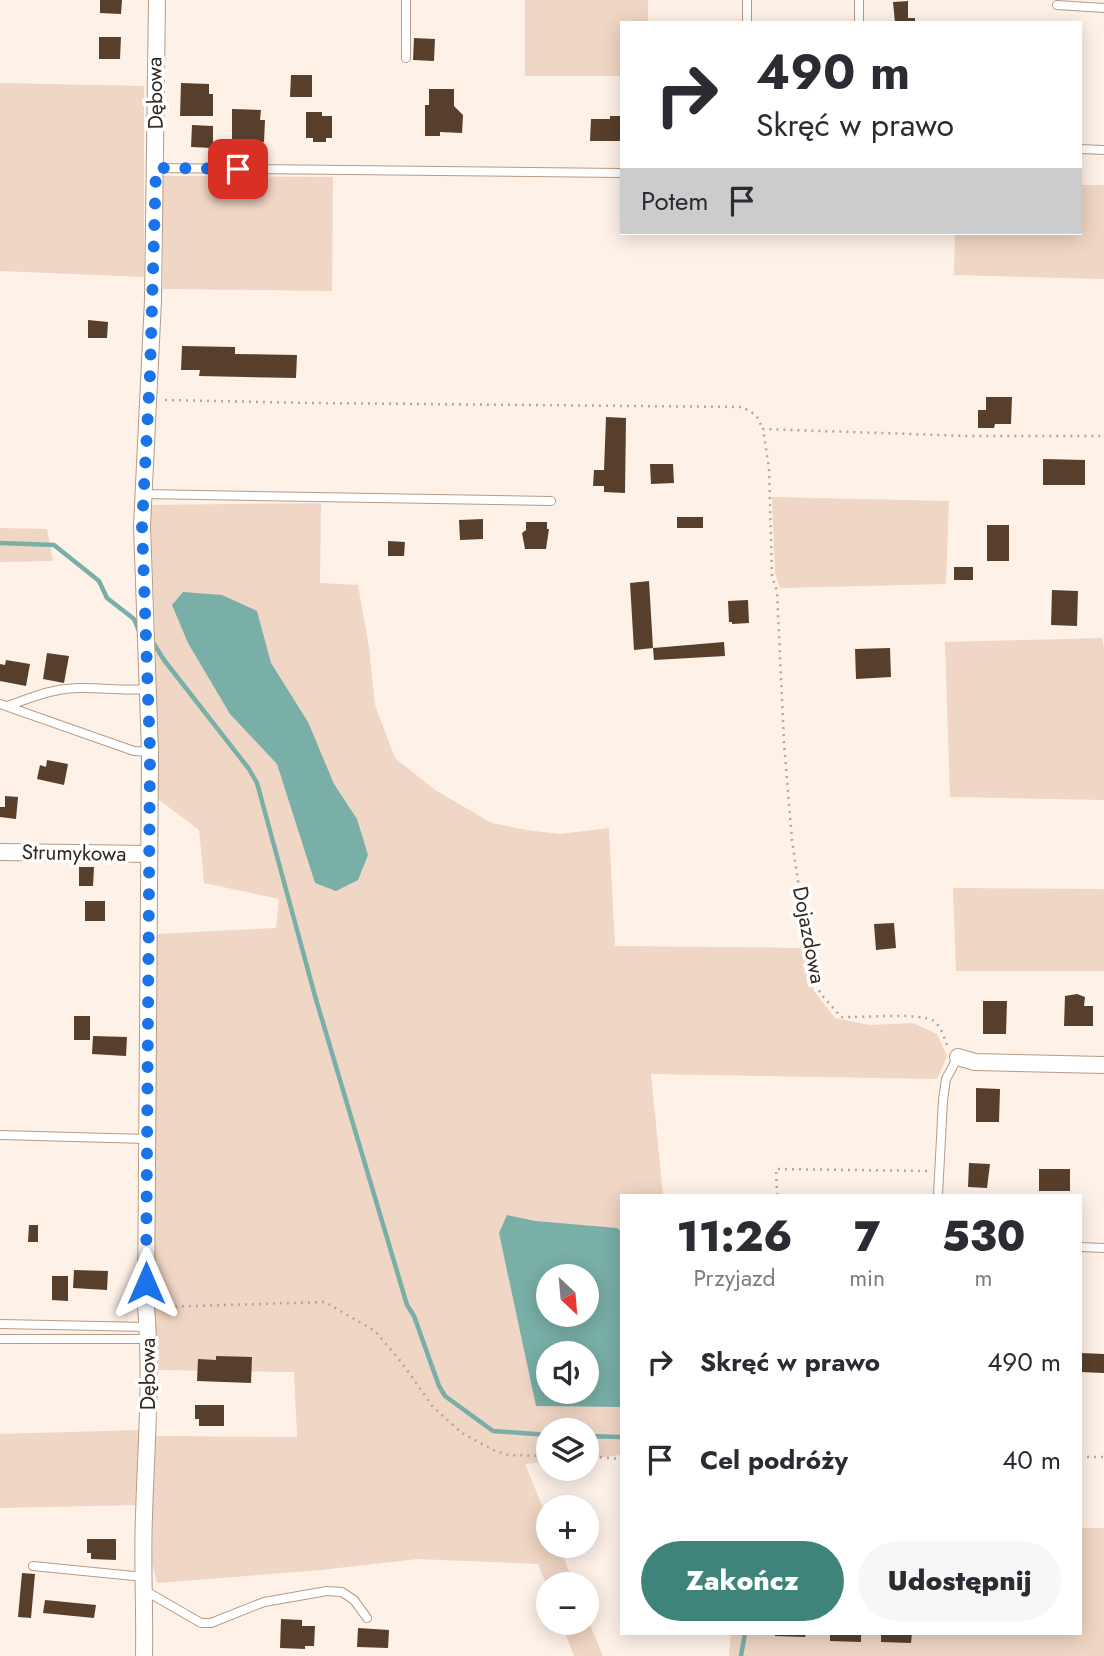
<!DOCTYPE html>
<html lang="pl">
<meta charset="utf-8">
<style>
body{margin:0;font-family:Jost,sans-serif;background:#f7f7f7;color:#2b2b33;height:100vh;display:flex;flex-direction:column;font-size:26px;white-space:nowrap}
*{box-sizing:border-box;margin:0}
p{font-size:23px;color:#7c7c81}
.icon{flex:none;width:38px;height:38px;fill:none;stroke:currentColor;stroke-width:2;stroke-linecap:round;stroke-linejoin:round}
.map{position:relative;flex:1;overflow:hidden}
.drawer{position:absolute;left:620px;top:1194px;width:462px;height:441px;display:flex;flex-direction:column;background:#fff;border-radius:0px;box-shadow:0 4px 18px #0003}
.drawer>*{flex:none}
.hud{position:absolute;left:620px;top:21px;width:462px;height:214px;border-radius:0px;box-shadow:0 4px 18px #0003;background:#fff;color:#2b2b33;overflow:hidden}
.needle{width:46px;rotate:154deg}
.buttons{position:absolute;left:536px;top:1264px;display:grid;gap:14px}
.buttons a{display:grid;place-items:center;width:63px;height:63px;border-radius:50%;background:#fff;box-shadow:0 4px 18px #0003;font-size:35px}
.pin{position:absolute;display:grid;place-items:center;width:60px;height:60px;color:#fff;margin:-30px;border-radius:14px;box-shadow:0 4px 10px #0006}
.me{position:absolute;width:77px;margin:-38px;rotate:0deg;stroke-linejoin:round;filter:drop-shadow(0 0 5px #0008)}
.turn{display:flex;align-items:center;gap:24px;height:147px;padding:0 21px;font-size:32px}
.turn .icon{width:91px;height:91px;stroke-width:2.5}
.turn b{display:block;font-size:49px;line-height:60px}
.then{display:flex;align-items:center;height:66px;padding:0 21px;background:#0003;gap:14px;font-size:26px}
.eta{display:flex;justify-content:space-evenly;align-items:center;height:119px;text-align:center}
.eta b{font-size:42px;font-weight:800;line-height:49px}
.button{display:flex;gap:14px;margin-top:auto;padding:14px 21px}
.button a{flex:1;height:80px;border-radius:42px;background:#3e847b;color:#fff;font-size:28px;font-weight:800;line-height:80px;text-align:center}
.button a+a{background:#f7f7f7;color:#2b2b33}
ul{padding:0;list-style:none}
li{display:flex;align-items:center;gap:21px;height:98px;padding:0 21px}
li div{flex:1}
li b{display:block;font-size:26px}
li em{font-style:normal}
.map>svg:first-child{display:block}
</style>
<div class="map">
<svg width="1104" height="1656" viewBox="0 0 1104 1656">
<rect width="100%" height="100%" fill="#fef1e8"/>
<path fill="#f0d6c4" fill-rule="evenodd" d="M525 0H648V23H621V76H525Z
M0 83 144 86V277L0 271Z
M163 176 333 177 332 291 163 289Z
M1080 185H1104V279L954 275 955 233H1080Z
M772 497 949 501 946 584 780 588 775 573Z
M321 503 320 583 358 585 369 647 375 705 395 758 435 790 492 823 526 830 560 834 609 828 615 946 804 948 814 991 835 1018 869 1025 913 1023 937 1034 947 1056 937 1079 651 1074 663 1195H621V1455L586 1459V1430H548V1462L525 1464 548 1520V1545H559L574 1584H548V1589L538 1564 418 1559 321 1570 157 1583 152 1562 154 1436 297 1437 294 1372 155 1370 153 1205 156 934 276 928 279 899 204 883 199 830 158 799 155 628 150 505ZM548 1276H586V1314H548ZM548 1353H586V1391H548Z
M0 528 47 529 53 561 0 562Z
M1102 638 1104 648V800L950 797 945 642Z
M953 888 1104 889V971H956Z
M140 1430 139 1505 0 1508V1434Z
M1080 1528H1104V1656H729L731 1633H1080Z
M586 1615 603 1656H574L561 1622H586Z"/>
<path fill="#79afa7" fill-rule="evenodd" d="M183 592 222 595 257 611 271 663 308 722 334 784 357 819 368 855 358 880 336 891 315 883 277 764 230 714 188 643 172 605Z
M507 1215 535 1221 617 1228 621 1231V1407L536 1406 499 1233ZM548 1276H586V1314H548ZM548 1353H586V1391H548Z"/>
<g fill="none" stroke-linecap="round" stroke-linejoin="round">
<path stroke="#79afa7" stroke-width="4.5" d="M0 543 54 545 99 581 107 598 134 619 139 631
M154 644 164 660 249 769 257 783 315 996 407 1305 414 1316 439 1386 445 1396 493 1431 548 1435
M586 1436 621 1437
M741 1656 745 1633"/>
</g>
<path fill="#583f2c" d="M100 0H122L121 14 100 13Z
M908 1V18H915V23H895L893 2Z
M99 37H121L120 59H99Z
M414 38 435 39 434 61 413 60Z
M291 75H312V97H290Z
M181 83 209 84V94H213V116H180Z
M429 89H454V106L463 115 462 133 440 132V136H425V105H429Z
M232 109 261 110 260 120H265L264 142H232Z
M306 112H322V116H332V138H326V142H313V138H306Z
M610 116H621V141H590L591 119H610Z
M192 125 213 126V148L191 147Z
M88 320 108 322 107 338H88Z
M182 346 235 347V354L297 355 296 378 199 376 200 370H181Z
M986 397H1012L1011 424H995L994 428H978V410H986Z
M606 417 626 418 625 493 604 492V486H593L594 470H604Z
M1043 459 1085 460V485H1043Z
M650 464H673L674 483 651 484Z
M677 517H703V528H677Z
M483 519V539L460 540 459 520Z
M526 522H547V529H549L546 549H525L522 533 526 530Z
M987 525H1009V561H987Z
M388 541 405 542 404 556H388Z
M954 567H973V580H954Z
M649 581 653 648 634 650 630 583Z
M1052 590 1078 591 1077 626 1051 625Z
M748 600 749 623 732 624V622H729L728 601Z
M724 642 725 656 654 660 653 648Z
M890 648 891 677 856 679 855 649Z
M47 653 69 656 64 683 43 679Z
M6 660 30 664 26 686 0 681V664L5 665Z
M47 760 68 764 64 785 37 779 40 765 46 767Z
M5 796 18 797 16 819 0 817V807H5Z
M79 867H94L93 886H79Z
M85 901H105V921H85Z
M894 923 896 948 876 950 874 924Z
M1077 994 1085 997 1084 1006H1093V1026H1064L1065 996Z
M983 1001H1007L1006 1034H983Z
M74 1016H90V1040H74Z
M93 1036 127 1037 126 1056 92 1054Z
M976 1088 1000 1089 999 1122H976Z
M969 1163 990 1164 987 1188 968 1187Z
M1039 1169H1070V1191H1039Z
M29 1225H38V1242H28Z
M74 1270 108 1271 107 1290 73 1288Z
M52 1276H68V1301L52 1300Z
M1080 1353 1104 1354V1373L1080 1372Z
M216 1356 252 1357 251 1383 197 1381 198 1359 216 1360Z
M195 1405H224V1426H199V1419H195Z
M87 1539H116V1560L91 1559V1553H87Z
M22 1573 35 1574 31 1618 18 1617Z
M45 1600 96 1605 94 1618 43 1613Z
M281 1619 302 1620V1626H315L314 1646H305V1649L280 1648Z
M358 1628 389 1630 388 1648 357 1647Z
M775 1633H806L805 1637 775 1636Z
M830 1633H861V1642L830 1641Z
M881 1633H912L911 1643 881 1642Z"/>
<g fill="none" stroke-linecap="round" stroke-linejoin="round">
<g stroke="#b89a85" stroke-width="10">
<path id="lane" d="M406 0V58
M1057 5 1104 8
M747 23V0
M859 23V0
M1080 149 1104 150
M156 168 621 173
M144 494 551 501
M0 704 134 751 150 752
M7 706C23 701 38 694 54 691 85 684 116 692 147 689
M0 1135 147 1139
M938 1195 943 1100 946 1079 958 1057
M1080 1247 1104 1248
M0 1324 148 1327
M0 1339H148
M33 1566 144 1577
M144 1590 201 1623H211L264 1602 327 1591 342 1592 354 1600 367 1618"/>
</g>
<g stroke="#b89a85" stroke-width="18">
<path id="street" d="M0 852 149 854
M958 1057 975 1062 1104 1065
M144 1656C145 1609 142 1563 144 1516 146 1447 152 1377 146 1307L150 752 142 526 153 300 157 0"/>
</g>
<path stroke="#b3a69d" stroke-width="2.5" stroke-dasharray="2 5" stroke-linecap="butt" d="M165 400 312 403 742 407 756 415 763 429
M947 1045C944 1037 941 1027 934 1021 920 1012 861 1018 841 1017L820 993 804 921 792 840 784 743 777 591 772 576 769 468 763 429 968 436H1104
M777 1195 776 1169 929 1171
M161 1307 325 1302 375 1331 402 1363 433 1407 462 1433 493 1450 508 1455 548 1456
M586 1456 621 1459
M1080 1457H1104"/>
<use href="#lane" stroke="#fff" stroke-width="8"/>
<use href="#street" stroke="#fff" stroke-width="16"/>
</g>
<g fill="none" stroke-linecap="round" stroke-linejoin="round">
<path stroke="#1a73e8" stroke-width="12" stroke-dasharray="0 21.6" d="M146 1283 150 751 142 526 150 374 156 168 238 169"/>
</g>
<g text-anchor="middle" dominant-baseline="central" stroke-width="7" stroke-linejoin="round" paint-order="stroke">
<g font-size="21" fill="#342820" stroke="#fff">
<text transform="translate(155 93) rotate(-91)">Dębowa</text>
<text transform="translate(74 853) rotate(1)">Strumykowa</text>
<text transform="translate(809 935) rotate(79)">Dojazdowa</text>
<text transform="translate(148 1374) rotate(-90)">Dębowa</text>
</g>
</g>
</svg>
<div class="buttons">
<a><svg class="needle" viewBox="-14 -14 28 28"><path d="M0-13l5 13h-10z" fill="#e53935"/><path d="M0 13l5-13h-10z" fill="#7c7c81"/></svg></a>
<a><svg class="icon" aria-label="sound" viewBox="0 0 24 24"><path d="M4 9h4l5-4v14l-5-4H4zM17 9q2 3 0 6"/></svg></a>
<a><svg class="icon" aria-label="layers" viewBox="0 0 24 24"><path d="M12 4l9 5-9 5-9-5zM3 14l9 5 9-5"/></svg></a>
<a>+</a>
<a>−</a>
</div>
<div class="pin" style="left:238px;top:169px;background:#d93025"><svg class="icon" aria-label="arrive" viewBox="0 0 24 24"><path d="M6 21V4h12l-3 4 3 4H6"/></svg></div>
<svg class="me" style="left:146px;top:1283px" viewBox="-20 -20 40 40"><path d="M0-17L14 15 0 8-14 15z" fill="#1a73e8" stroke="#fff" stroke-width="4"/></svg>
<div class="hud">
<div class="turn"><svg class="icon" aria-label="right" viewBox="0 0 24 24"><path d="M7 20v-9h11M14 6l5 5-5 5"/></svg><div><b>490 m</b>Skręć w prawo</div></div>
<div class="then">Potem<svg class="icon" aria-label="arrive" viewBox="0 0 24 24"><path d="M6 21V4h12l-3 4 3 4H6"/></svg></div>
</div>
<section class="drawer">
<div class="eta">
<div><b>11:26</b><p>Przyjazd</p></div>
<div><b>7</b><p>min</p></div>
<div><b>530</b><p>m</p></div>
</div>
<ul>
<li><svg class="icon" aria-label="right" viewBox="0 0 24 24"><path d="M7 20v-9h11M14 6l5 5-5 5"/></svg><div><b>Skręć w prawo</b></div><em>490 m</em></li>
<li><svg class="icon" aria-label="arrive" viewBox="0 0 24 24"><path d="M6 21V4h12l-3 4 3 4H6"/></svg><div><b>Cel podróży</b></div><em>40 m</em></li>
</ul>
<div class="button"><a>Zakończ</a><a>Udostępnij</a></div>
</section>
</div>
